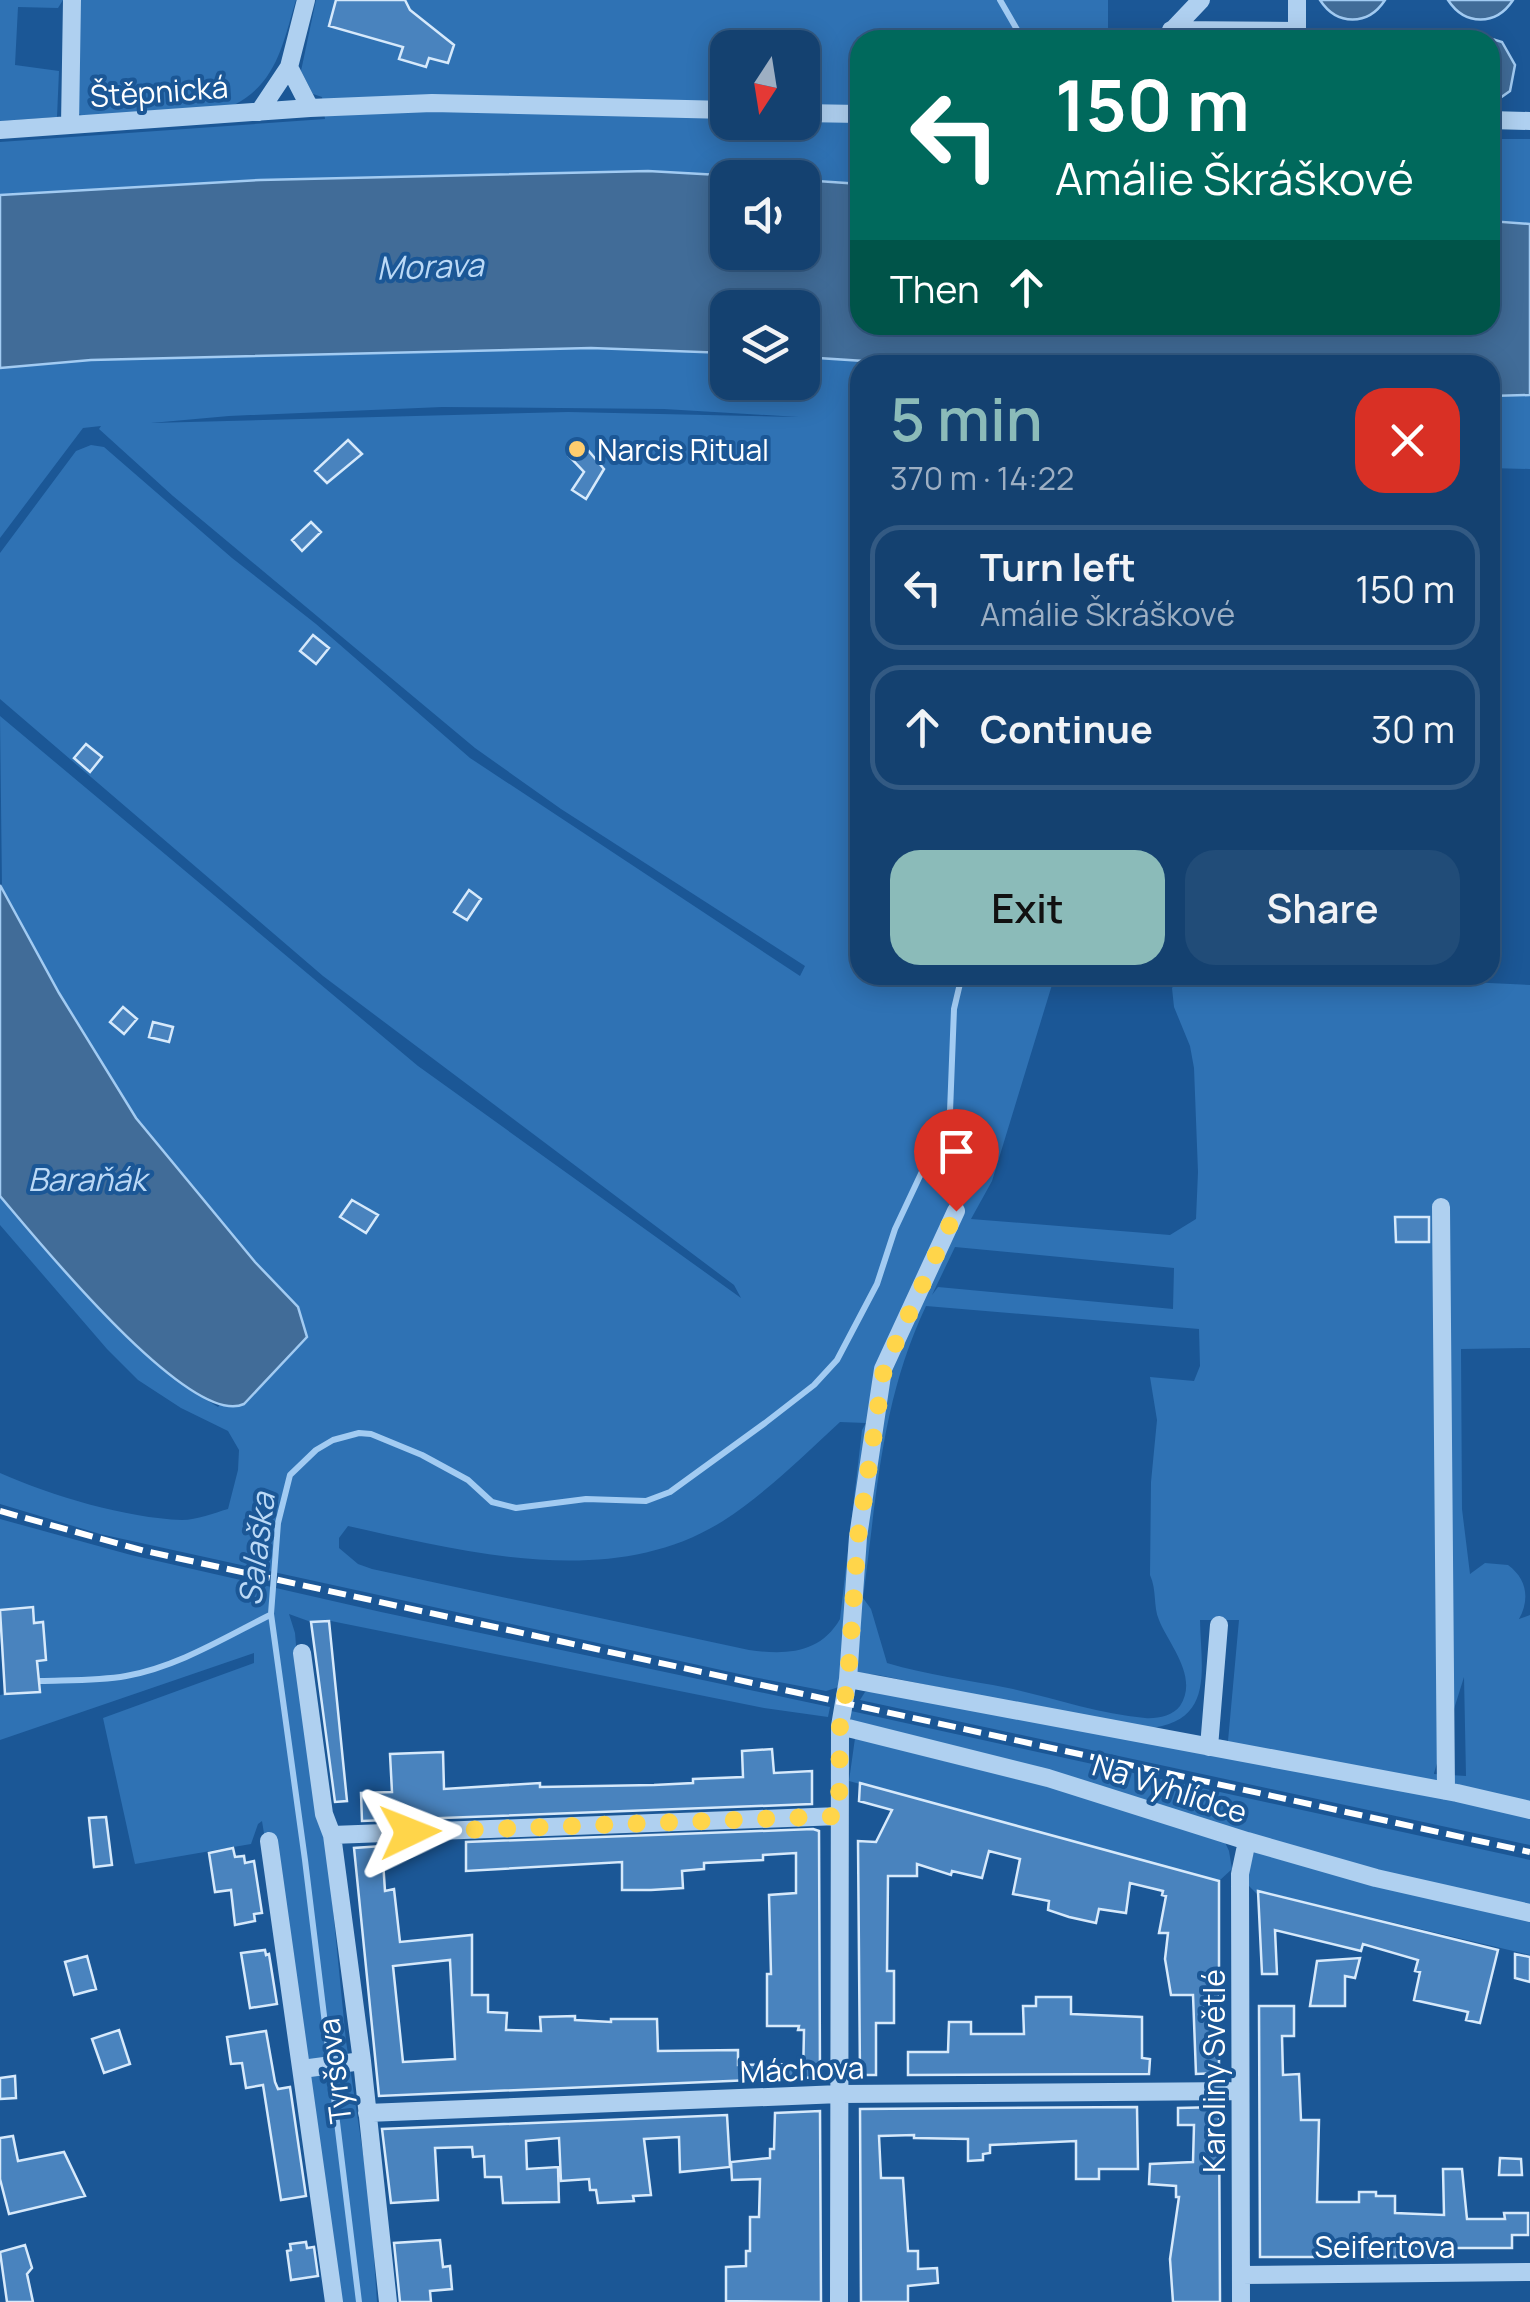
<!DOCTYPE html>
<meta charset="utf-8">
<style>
body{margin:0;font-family:Manrope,sans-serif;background:#214c78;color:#f1f3f6;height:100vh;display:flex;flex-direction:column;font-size:38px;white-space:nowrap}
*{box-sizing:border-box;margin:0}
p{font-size:32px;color:#9dafc3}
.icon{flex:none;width:55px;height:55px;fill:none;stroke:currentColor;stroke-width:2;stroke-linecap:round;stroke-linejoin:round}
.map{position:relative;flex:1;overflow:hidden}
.drawer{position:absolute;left:850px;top:355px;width:650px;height:630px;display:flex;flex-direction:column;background:#144170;border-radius:30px;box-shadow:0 5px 25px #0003,0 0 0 2px #335a83}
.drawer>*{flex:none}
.banner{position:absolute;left:850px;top:30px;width:650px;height:305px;border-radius:30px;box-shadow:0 5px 25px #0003,0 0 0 2px #335a83;background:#00695c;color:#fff;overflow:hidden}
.needle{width:65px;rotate:192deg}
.fabs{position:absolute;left:710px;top:30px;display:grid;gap:20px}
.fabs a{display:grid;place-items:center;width:110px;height:110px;border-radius:20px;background:#144170;box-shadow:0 5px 25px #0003,0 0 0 2px #335a83;font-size:50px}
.pin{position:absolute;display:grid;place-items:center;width:85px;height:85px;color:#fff;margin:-102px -42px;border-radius:50% 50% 50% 0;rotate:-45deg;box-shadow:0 0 10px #0007}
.pin .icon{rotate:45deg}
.me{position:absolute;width:110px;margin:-55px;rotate:88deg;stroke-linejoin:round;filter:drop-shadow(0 0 8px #0008)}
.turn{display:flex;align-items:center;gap:35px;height:210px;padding:0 40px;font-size:45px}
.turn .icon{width:130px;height:130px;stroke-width:2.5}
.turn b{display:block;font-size:70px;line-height:85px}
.then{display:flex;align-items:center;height:95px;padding:0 40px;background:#0003;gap:20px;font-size:38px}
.round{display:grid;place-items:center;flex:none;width:105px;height:105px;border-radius:30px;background:#214c78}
.summary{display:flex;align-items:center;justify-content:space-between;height:170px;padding:0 40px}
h1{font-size:60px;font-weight:600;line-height:75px;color:#8bbbb9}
.button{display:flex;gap:20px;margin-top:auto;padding:20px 40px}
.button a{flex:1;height:115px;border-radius:30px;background:#8bbbb9;color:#111;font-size:40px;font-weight:600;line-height:115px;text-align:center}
.button a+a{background:#214c78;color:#f1f3f6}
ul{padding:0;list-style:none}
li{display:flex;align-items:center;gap:30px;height:125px;margin:0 20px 15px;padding:0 20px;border:5px solid #335a83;border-radius:30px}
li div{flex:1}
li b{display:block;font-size:38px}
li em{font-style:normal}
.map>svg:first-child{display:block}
</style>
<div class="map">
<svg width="1530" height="2302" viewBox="0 0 1530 2302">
<rect width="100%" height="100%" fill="#1b5796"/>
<path fill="#2f72b4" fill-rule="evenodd" d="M0 0H63L58 8 18 7 15 65 59 71 57 117 0 121Z
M77 0H296C283 43 277 83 234 105L83 116 79 114Z
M316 0H1108V40H860V183L648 171 260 180 0 195V142L325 119 322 97 313 94 301 71ZM728 48H802V122H728Z
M1490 139H1530V224L1490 221Z
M591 348 727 353 728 382H802L803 357 926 365H860V975H1055L992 1181 971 1219 1170 1235 1196 1219 1198 1172 1194 1068 1190 1046 1174 1007 1172 988 1182 975H1322L1530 985V1348L1461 1349 1462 1509 1470 1574 1485 1563 1508 1565C1527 1579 1530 1599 1519 1619L1530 1615V1845L860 1700 865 1692 872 1691 1228 1741 1239 1620H1200C1201 1672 1215 1722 1146 1729L878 1675 857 1673 836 1688 826 1691 753 1677 100 1534 0 1504V1473C52 1496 126 1518 182 1520 197 1520 214 1513 228 1509L238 1470 239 1450 228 1431 181 1408 138 1380 107 1349 0 1225V1196C66 1273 130 1354 218 1407L298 1307 255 1262 136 1118 59 993 2 889 0 716 418 1066 741 1298 734 1285 323 976 0 699V553L76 451 91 445 104 447 232 558 316 624 470 758 800 976 805 966 561 809 475 748 173 496 99 429 101 426 83 428 0 538V368L91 360ZM442 407 664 409 799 417 568 412 151 423 229 416ZM955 1247 1174 1268 1173 1309 938 1287 932 1295ZM926 1306 1199 1329 1200 1366 1194 1381 1150 1377 1157 1420 1151 1482 1150 1575C1157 1590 1153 1606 1159 1620 1169 1645 1199 1677 1180 1706 1173 1716 1156 1719 1145 1718 1098 1714 1054 1698 1008 1688 968 1680 927 1675 887 1663L871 1609 863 1598C877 1495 881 1401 926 1306ZM840 1422 866 1423 862 1430 840 1619C820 1654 785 1655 749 1650L372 1569 358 1564 339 1548V1538L348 1526C466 1552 612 1591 723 1521 766 1493 802 1457 840 1422ZM1464 1677 1466 1776 1434 1774V1773Z
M1530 395V469L1490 468V396Z
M0 1519 131 1555 381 1612 830 1707 828 1717 764 1708 331 1621 311 1622 289 1614 295 1633 300 1691 326 1839 346 2041 370 2200 377 2302H339L262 1821 258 1824 251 1844 135 1864 103 1718 254 1663V1653L0 1740V1695L5 1694 0 1634Z
M851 1711 1530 1860V1955L1264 1892 1258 1895 1246 1883 1257 1839 1218 1827 1229 1851 1232 1869 1219 1881 849 1781 857 1724 851 1720Z"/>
<path fill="#416c98" stroke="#a2cbf2" stroke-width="2.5" d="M1320 0H1385C1368 26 1337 26 1320 0Z
M1448 0H1513C1496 26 1465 26 1448 0Z
M1476 34 1502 42 1515 65 1510 91 1490 105V40H1461Z
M648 171 755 177 728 178V252H802L803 180 860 184V325H1490V221L1530 224V395L1490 396V365H926L803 357 802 308H728L727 353 591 348 91 360 0 368V195L260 180Z
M0 885 59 993 136 1118 255 1262 298 1307 307 1337 244 1404C190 1429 35 1237 0 1196Z"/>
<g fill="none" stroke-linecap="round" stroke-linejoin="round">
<path stroke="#a2cbf2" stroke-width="6" d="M1000 0 1023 40
M40 1681C68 1680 98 1681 126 1676 177 1667 224 1638 270 1615
M359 2302 305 1860 271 1614 278 1523 290 1475 316 1450 333 1440 359 1433 371 1434 422 1455 468 1480 492 1502 516 1508 586 1499 646 1501 670 1492 765 1423 814 1385 837 1360 877 1284 895 1229 950 1112 954 1009 962 975"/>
</g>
<path fill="#4983be" stroke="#d6e9fb" stroke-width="2.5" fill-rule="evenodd" d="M336 0H405L410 10 454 45 448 63 429 58 426 67 399 59 403 47 329 26Z
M348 440 362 454 327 483 315 471Z
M582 443 604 469 586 499 572 490 584 472 569 456Z
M311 522 321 532 302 551 292 540Z
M313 635 329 648 316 664 300 651Z
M86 744 102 757 90 772 74 758Z
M469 890 481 899 467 920 454 912Z
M123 1007 137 1019 124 1034 110 1022Z
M153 1022 173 1027 169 1042 149 1037Z
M352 1200 378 1215 366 1233 340 1217Z
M1395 1217H1429V1242H1396Z
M33 1607 34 1623 43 1622 46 1660 37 1661 40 1692 5 1694 0 1610Z
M329 1621 347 1801 335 1802 311 1622Z
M772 1749 774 1773 812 1771V1804L362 1821 361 1793 392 1792 390 1754 443 1752 444 1789 540 1783V1787L654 1785 693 1783V1779L743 1777 742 1751Z
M860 1783 1219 1881V2073L1196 2074 1193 1995H1171L1165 1959 1168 1933H1159L1166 1896 1162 1895 1163 1891 1130 1883 1126 1913 1099 1909 1096 1923 1069 1917 1048 1910 1049 1901 1013 1894 1020 1859 989 1851 982 1878 952 1871 951 1875 917 1864V1876H888L887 1971H894V2023H876V2075H860L858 1841 876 1842 892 1810 859 1801Z
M106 1817 112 1865 94 1867 89 1818Z
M813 1829 819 1831 820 2077 803 2078 804 2030H798L799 2026H767V1974H771L769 1895 796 1893V1853L763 1855V1860L704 1863V1869L682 1871 683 1888 651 1890H622V1862L466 1871V1842Z
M382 1846 385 1891 394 1889 400 1942 472 1935V1995H488V2012L507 2013 506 2030 541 2031 540 2017 575 2016V2020L611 2022V2019H657L658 2051 738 2050V2065L798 2064V2078L379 2096 354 1848ZM450 1960 455 2059 403 2062 393 1966Z
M233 1848 235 1857 244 1856 245 1863 254 1861 262 1913 254 1914 255 1921 235 1925 231 1890 215 1892 209 1853Z
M1258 1891 1498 1950 1480 2023 1466 2020 1468 2012 1414 2000 1420 1972 1415 1971 1418 1960 1363 1944 1361 1951 1275 1930 1277 1974H1262Z
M265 1950 266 1955 269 1954 277 2004 250 2008 241 1953Z
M1515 1954 1530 1957V1982L1515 1978Z
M87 1956 96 1989 74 1995 65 1962Z
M1360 1958 1355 1978 1345 1976V2006H1310L1317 1961Z
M1036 1997H1071V2014L1142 2017V2058L1150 2059 1149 2074 908 2075V2052H948L949 2022H971V2034H1024L1023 2006H1036Z
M1259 2006H1294V2036H1282L1283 2075 1299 2074 1301 2120H1319L1317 2202H1359V2192H1376V2196H1395V2213L1444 2215 1443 2169H1462L1467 2219H1505L1504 2213H1528V2235H1512V2248H1397V2257H1260Z
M119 2030 130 2064 104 2073 92 2039Z
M266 2031 275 2082 278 2089 290 2087 306 2196 281 2200 263 2085 246 2088 242 2063 231 2064 227 2037Z
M15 2076 16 2098 0 2099V2078Z
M1137 2107 1138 2169H1099V2179H1076V2141L990 2145V2153L983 2154V2160L968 2161V2139L914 2138V2135L879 2136 881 2178H903L908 2251H918V2269L937 2268 938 2283 908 2286V2302H861L860 2109Z
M1219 2107 1220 2302H1173L1170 2259 1179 2197H1176V2186L1149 2184 1150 2164 1193 2162 1194 2125H1178V2108Z
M820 2111 821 2302 726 2301V2267L746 2266V2251H750V2217H759L760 2179 732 2180 731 2162 770 2158V2149H774L775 2113Z
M727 2115 730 2167 680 2172 679 2137 644 2139 651 2195 633 2196 634 2201 598 2203 596 2190H590L589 2179 561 2181 559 2138 526 2141 527 2169 558 2167 559 2202 503 2203 501 2177H485L484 2156 473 2157 472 2147 435 2148 438 2200 391 2203 382 2129Z
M13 2136 18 2161 64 2152 85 2196 9 2214 0 2179V2138Z
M1500 2158 1521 2159 1522 2175H1499Z
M440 2240 443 2267 450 2266 452 2289 430 2291 431 2302H400L394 2243Z
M306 2242 307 2248 314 2247 318 2276 291 2280 287 2251 291 2250 290 2244Z
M25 2245 32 2268 27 2274 33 2302H7L0 2252Z"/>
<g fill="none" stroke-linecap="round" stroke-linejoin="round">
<path stroke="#afd0f0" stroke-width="18" d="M1171 30 1297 31
M1163 40 1201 0
M1297 40V0
M289 67 310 108
M259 112 289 67 306 0
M802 113 860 114
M1490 120 1530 121
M70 125 72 0
M0 130 310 108 432 103 728 110
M1441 1207 1446 1791
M302 1653 324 1814 332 1835 362 2061 388 2302
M848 1679 1457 1793 1530 1810
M840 1726 1048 1778 1247 1841 1376 1878 1530 1913
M1209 1747 1219 1625
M332 1835 839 1816
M269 1841 334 2302
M302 2069 362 2061
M367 2113 840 2094 1240 2091
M1241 2275 1530 2272
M839 2302 840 1726 848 1679 858 1537 883 1369 956 1211
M1241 2302 1240 1874 1247 1841"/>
<path stroke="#fff" stroke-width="6" stroke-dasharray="18 8" stroke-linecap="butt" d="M0 1511 145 1551 1530 1852"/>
</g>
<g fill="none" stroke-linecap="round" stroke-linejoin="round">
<path stroke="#ffd54a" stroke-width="18" stroke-dasharray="0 32.4" d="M410 1832 839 1816 840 1726 848 1679 858 1537 884 1369 956 1211"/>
</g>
<circle fill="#ffcd6e" stroke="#1b5796" stroke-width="4" cx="577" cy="449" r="10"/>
<g text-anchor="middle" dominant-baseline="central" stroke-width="8" stroke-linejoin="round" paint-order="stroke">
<g font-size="30" fill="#fff" stroke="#1b5796">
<text transform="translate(159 91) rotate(-4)">Štěpnická</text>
<text transform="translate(1170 1788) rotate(18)">Na Vyhlídce</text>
<text transform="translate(802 2069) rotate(-2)">Máchova</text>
<text transform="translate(334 2071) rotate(-97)">Tyršova</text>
<text transform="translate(1213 2071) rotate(-90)">Karoliny Světlé</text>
<text x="1385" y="2246">Seifertova</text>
</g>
<g font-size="30" fill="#fff" stroke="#1b5796" text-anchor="start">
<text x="597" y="449">Narcis Ritual</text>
</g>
<g font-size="32" font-style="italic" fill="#bbd9f6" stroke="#1b5796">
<text transform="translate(430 266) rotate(-2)">Morava</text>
<text x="87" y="1179">Baraňák</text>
<text transform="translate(256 1549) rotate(-83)">Salaška</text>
</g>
</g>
</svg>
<div class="fabs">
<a><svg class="needle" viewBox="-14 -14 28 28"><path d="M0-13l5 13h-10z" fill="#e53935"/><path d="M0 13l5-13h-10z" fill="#9dafc3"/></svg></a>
<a><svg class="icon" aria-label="sound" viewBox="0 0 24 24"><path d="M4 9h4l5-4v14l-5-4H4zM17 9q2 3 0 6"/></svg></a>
<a><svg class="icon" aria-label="layers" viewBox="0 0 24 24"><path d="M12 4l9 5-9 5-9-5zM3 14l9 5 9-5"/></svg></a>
</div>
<div class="pin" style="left:956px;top:1211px;background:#d93025"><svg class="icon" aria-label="arrive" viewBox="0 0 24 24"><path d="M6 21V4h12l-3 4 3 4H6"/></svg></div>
<svg class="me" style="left:410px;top:1832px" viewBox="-20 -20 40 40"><path d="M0-17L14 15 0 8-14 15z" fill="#ffd54a" stroke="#fff" stroke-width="4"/></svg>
<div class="banner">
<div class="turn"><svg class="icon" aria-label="left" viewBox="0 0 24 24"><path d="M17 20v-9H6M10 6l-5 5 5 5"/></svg><div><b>150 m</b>Amálie Škráškové</div></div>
<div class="then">Then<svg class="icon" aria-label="ahead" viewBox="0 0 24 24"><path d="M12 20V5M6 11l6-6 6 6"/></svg></div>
</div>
<section class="drawer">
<div class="summary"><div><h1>5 min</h1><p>370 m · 14:22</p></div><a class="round" style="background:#d93025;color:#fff"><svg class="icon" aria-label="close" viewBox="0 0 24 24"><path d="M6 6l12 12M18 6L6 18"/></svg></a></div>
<ul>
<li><svg class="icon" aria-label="left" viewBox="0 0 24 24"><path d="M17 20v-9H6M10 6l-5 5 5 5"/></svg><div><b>Turn left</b><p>Amálie Škráškové</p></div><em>150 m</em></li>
<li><svg class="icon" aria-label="ahead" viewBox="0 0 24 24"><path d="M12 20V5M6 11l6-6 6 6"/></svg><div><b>Continue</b></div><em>30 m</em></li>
</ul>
<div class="button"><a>Exit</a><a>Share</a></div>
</section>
</div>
